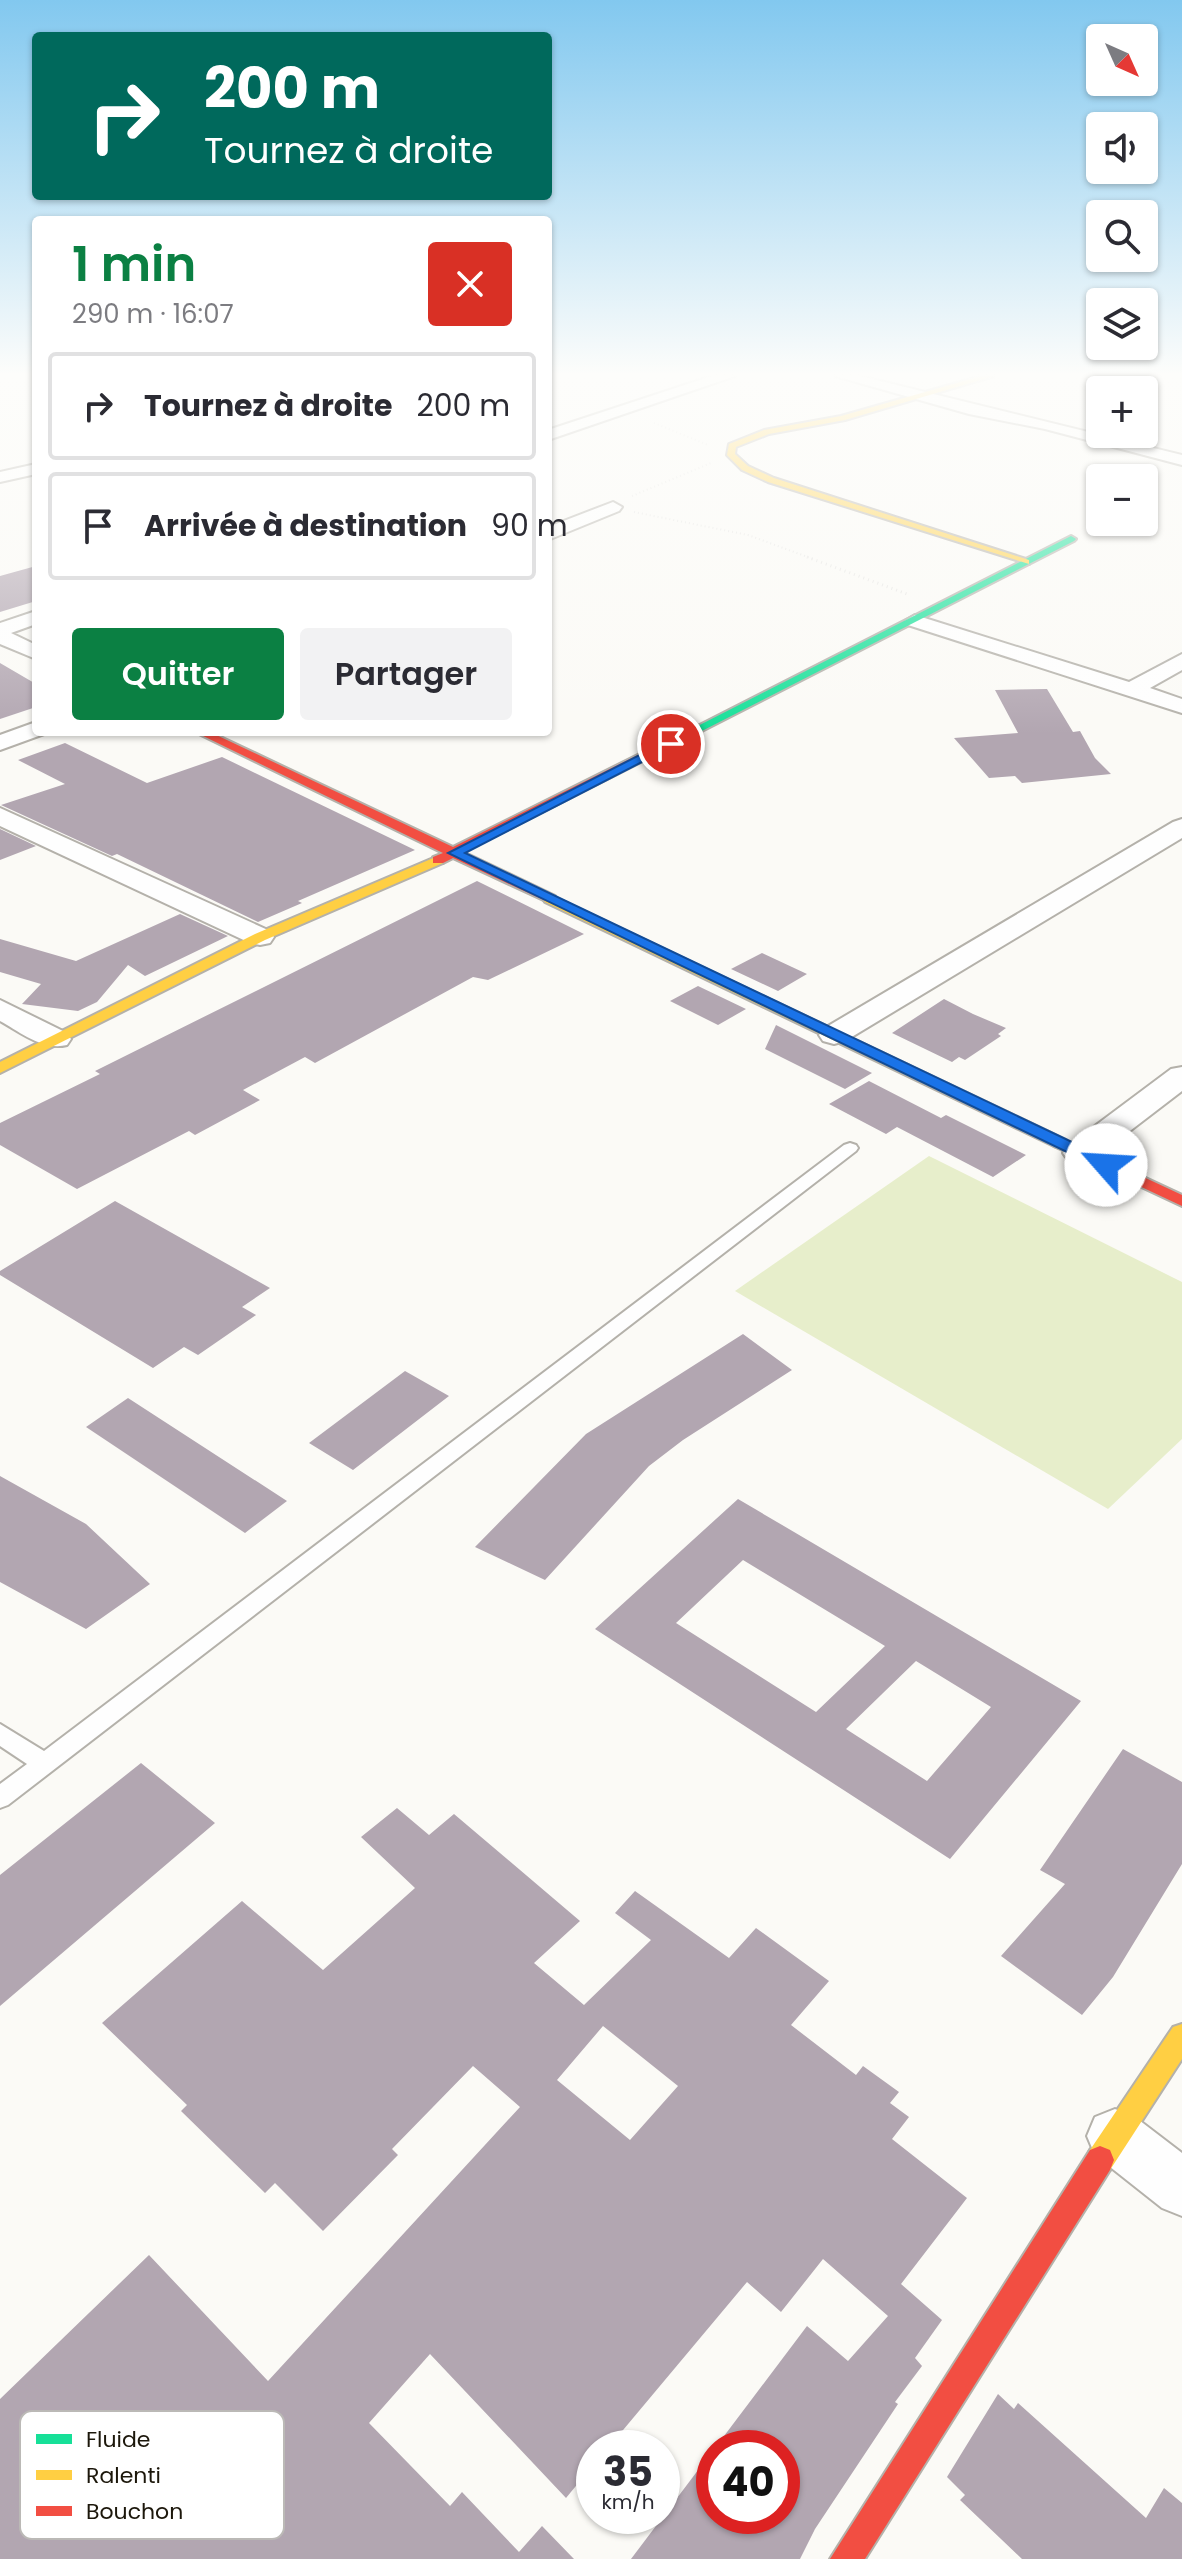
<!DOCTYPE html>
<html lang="fr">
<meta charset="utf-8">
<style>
body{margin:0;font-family:Poppins,sans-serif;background:#f2f2f3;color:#2b2b33;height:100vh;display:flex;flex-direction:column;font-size:30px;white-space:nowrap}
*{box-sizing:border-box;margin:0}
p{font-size:26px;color:#7c7c81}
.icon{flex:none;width:44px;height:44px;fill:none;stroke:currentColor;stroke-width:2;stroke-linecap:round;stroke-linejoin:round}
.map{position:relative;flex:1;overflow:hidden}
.sheet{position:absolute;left:32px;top:216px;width:520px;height:520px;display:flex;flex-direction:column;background:#fff;border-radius:8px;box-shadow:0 2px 6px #0004}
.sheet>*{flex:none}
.hud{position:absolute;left:32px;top:32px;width:520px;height:168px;border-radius:8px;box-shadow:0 2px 6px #0004;background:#00695c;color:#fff;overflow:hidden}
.needle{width:52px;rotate:135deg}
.buttons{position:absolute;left:1086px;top:24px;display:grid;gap:16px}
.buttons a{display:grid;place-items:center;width:72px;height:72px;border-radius:8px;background:#fff;box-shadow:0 2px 6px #0004;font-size:40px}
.speed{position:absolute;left:576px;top:2430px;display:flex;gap:16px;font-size:40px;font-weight:700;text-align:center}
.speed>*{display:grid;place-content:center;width:104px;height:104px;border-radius:50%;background:#fff;box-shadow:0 2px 6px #0004;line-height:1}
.speed small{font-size:20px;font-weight:400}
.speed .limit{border:12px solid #d22;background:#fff;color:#111}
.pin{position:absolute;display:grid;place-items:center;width:68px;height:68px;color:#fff;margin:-34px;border:4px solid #fff;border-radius:50%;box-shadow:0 2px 8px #0007}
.me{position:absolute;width:88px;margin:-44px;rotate:296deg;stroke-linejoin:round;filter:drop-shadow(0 0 6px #0008)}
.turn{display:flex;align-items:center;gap:28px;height:168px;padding:0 40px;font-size:36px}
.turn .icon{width:104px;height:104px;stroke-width:2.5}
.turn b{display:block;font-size:56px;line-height:68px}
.round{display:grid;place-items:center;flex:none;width:84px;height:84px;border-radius:8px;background:#f2f2f3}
.overview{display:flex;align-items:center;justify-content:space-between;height:136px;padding:0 40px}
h1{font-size:48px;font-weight:600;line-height:60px;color:#0b8043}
.cta{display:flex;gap:16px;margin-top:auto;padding:16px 40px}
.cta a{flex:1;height:92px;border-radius:8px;background:#0b8043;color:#fff;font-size:32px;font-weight:600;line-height:92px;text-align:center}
.cta a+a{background:#f2f2f3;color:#2b2b33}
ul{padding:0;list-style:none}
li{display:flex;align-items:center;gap:24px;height:108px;margin:0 16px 12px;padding:0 24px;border:4px solid #e1e1e2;border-radius:8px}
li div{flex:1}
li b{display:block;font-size:30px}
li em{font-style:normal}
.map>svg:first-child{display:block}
</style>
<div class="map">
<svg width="1182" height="2559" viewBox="0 0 1182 2559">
<rect width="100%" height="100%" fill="#fbfaf6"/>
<path fill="#e7eecb" d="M929 1156 1182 1282V1439L1108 1509 735 1291Z"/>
<path fill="#b2a6b1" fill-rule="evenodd" d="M36 566V601L0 612V576Z
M0 663 36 684V707L0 719Z
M1047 689 1073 732 1080 731 1095 758 1111 774 1022 783 1015 776 989 778 954 738 1018 733 995 690Z
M65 743 147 783 222 757 415 850 298 901 302 903 258 922 117 854 112 856 1 805 65 784 18 760Z
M0 829 36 846 0 860Z
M477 881 584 934 488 980 473 977 315 1063 305 1057 243 1090 260 1100 195 1135 189 1131 77 1189 0 1145V1123L100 1074 95 1071Z
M180 914 228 936 145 976 128 965 97 1002 78 1011 22 1004 41 984 0 972V939L76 961Z
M762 953 807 974 778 991 731 969Z
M698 986 746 1009 718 1025 670 1001Z
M944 999 973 1014 1006 1028 998 1034 1001 1036 965 1060 959 1057 952 1062 892 1033Z
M776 1025 872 1073 845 1089 765 1049Z
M869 1081 941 1118 946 1115 1026 1155 993 1177 897 1127 886 1134 829 1104Z
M115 1201 270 1288 242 1307 256 1315 198 1355 184 1347 153 1368 0 1275V1271Z
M743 1334 792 1370 683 1440 649 1466 545 1580 475 1547 586 1434Z
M405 1371 449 1396 353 1470 309 1443Z
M128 1398 287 1501 245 1533 86 1427Z
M0 1476 86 1524 150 1584 86 1629 0 1582Z
M738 1499 1081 1701 950 1859 595 1629ZM743 1560 885 1646 816 1712 676 1623ZM916 1661 991 1707 927 1781 846 1729Z
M1123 1749 1182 1782V1864L1113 1977 1082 2015 1001 1956 1065 1884 1040 1870Z
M141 1763 215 1823 0 2006V1875Z
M397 1808 429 1835 454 1814 580 1921 534 1963 584 2005 651 1940 615 1913 635 1891 729 1958 756 1928 829 1981 791 2025 856 2075 863 2066 899 2092 890 2103 909 2117 892 2139 967 2198 901 2284 942 2320 915 2358 922 2366 895 2402 898 2404 815 2529 800 2559H631L714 2449V2516H782V2448H715L807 2326 848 2361 888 2316 823 2259 781 2312 747 2282 608 2448H594V2464L566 2498 430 2354 369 2423 450 2506 462 2492 519 2552 542 2526 574 2559H0V2399L149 2255 268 2381 520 2107 473 2066 392 2149 398 2155 323 2231 275 2183 265 2193 181 2111 187 2105 102 2023 242 1901 323 1970 415 1888 361 1837ZM603 2026 678 2086 630 2140 557 2080Z
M998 2394 1014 2409 1018 2403 1146 2518 1164 2488 1182 2503V2559H1022L960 2500 965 2495 947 2477Z"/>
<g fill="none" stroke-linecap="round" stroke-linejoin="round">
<g stroke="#b4b1aa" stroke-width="4">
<path id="lane" d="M850 1143 856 1145 858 1148 856 1151 8 1805 0 1808V1784L27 1764 0 1746V1724L44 1751 844 1145Z"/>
</g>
<g stroke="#b4b1aa" stroke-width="4">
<path id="street" d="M712 376H735L548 440V430Z
M835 376H860L1182 455V465L1045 429 969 414Z
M36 464V474L0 482V472Z
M613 502 622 507 619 511 548 540V527Z
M36 611V624L11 633 36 645V659L0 644V623Z
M915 615 1129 682 1182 654V670L1150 688 1182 699V713L908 625 905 621Z
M36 722V732L44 734 0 750V735Z
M0 808 270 931 274 937 270 943 260 945 250 943 0 826Z
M1182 819V838L845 1041 834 1044 823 1041 819 1035 823 1029 1173 822Z
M0 1000 67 1033 71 1039 67 1045C43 1051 20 1032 0 1021Z
M1182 1067V1091L1092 1160 1080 1163 1068 1160 1063 1153 1068 1146 1171 1069Z
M1115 2109 1135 2117 1182 2153V2216L1162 2208 1095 2155 1087 2136 1095 2117Z"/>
</g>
<g stroke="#b4b1aa" stroke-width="4">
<path id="fast" d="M1071 536 1076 539 1074 541 694 735 684 733Z"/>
</g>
<g stroke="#b4b1aa" stroke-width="4">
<path id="slow" d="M981 376H994L845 420 769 434 736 447 735 454 748 466 774 478 1029 560V564L768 482 742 470 727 455 729 444 764 430 841 416Z
M438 856 443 857V863L265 940 0 1073V1062L255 934Z
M550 895 1066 1140 1068 1143 1060 1148 1054 1146 545 902 543 899Z
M1182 2024V2059L1110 2170 1100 2174 1090 2170 1086 2160 1090 2150 1173 2027Z"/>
</g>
<g stroke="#b4b1aa" stroke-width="4">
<path id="jam" d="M690 729 696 733 694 735 463 852 555 896 557 899 550 903 453 858 443 863H433V857L443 853 195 732H210L453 847Z
M1060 1138 1182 1195V1206L1054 1146 1052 1143Z
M1100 2146 1110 2150 1114 2160 1110 2170 865 2559H830L1090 2150Z"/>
</g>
<path stroke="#e5e4e2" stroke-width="2" stroke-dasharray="1 3" stroke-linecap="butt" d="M654 423 708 445
M632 496 711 463
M634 512 748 535 813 559"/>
<path stroke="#e5e4e2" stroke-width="3" stroke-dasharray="1 4" stroke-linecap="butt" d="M807 557 907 594"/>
<use href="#lane" fill="#fefefe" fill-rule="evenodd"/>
<use href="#street" fill="#fefefe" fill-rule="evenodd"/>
<use href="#fast" fill="#16e098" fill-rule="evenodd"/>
<use href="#slow" fill="#ffcf43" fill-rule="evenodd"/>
<use href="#jam" fill="#f24e42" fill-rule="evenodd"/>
</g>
<linearGradient id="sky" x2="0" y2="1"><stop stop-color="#82c8ef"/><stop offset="0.51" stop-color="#fdfdfb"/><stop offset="1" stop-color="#fdfdfb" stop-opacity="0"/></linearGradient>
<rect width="1182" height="734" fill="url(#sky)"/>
<path fill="#1a73e8" stroke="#114b97" stroke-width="2" d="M667 741 677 744 465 853 1112 1161 1114 1165 1112 1168H1100L448 853Z"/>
<rect x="20" y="2411" width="264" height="128" rx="12" fill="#fff" stroke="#bbb9b6" stroke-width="2"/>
<rect x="36" y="2434" width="36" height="10" fill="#16e098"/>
<rect x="36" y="2470" width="36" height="10" fill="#ffcf43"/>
<rect x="36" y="2506" width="36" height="10" fill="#f24e42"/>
<g font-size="22" fill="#1c170b">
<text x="86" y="2447">Fluide</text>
<text x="86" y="2483">Ralenti</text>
<text x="86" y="2519">Bouchon</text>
</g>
</svg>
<div class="buttons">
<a><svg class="needle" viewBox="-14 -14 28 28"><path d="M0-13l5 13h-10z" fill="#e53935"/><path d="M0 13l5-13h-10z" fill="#7c7c81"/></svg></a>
<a><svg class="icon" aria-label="sound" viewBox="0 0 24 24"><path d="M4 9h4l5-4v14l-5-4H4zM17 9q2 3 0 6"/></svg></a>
<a><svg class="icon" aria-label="search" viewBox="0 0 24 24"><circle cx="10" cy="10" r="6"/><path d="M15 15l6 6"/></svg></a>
<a><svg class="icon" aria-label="layers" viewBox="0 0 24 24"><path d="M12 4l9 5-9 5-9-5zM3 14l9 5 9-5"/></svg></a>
<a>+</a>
<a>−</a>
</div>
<div class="speed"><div>35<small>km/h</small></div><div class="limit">40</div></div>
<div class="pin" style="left:671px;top:744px;background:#d93025"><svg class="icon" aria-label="arrive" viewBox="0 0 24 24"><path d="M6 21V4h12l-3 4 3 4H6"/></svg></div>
<svg class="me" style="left:1106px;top:1165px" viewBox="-20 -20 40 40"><circle r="19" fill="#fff"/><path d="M0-13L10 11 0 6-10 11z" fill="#1a73e8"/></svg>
<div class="hud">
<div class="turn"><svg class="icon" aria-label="right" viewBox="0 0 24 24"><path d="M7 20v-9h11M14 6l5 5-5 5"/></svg><div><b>200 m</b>Tournez à droite</div></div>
</div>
<section class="sheet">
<div class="overview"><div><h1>1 min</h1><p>290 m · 16:07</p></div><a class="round" style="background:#d93025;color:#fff"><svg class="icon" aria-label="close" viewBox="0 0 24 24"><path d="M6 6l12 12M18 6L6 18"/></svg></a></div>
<ul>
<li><svg class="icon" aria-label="right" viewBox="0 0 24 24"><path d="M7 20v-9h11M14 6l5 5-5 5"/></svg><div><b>Tournez à droite</b></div><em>200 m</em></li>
<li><svg class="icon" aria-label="arrive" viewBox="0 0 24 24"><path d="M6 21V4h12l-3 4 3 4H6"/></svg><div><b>Arrivée à destination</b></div><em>90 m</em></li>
</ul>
<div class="cta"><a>Quitter</a><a>Partager</a></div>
</section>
</div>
